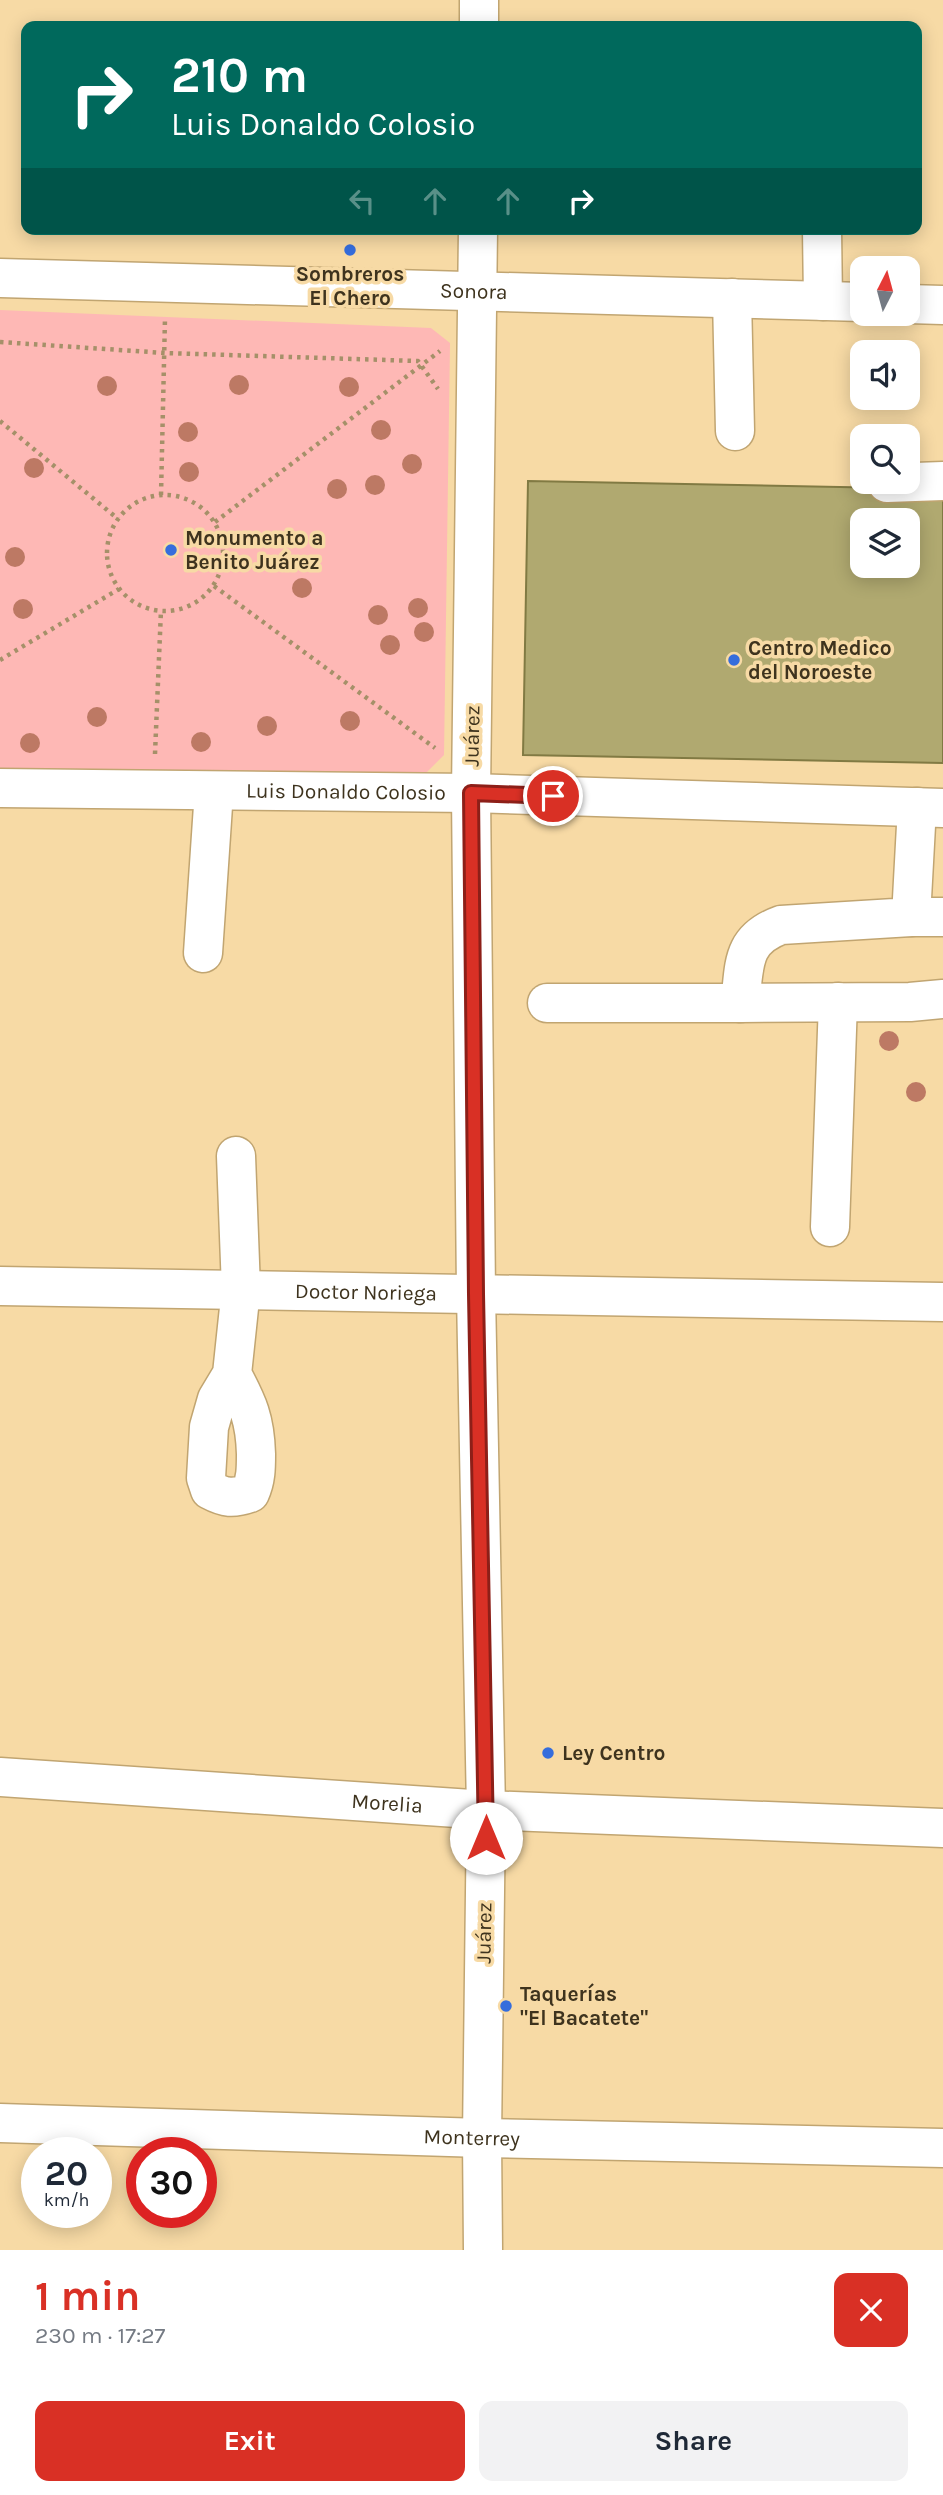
<!DOCTYPE html>
<meta charset="utf-8">
<style>
body{margin:0;font-family:Karla,sans-serif;background:#f2f2f3;color:#1f2937;height:100vh;display:flex;flex-direction:column;font-size:26px;white-space:nowrap}
*{box-sizing:border-box;margin:0}
p{font-size:23px;color:#747a83}
.icon{flex:none;width:38px;height:38px;fill:none;stroke:currentColor;stroke-width:2;stroke-linecap:round;stroke-linejoin:round}
.map{position:relative;height:2250px;overflow:hidden}
.details{display:flex;flex-direction:column;background:#fff;flex:1}
.details>*{flex:none}
.guide{position:absolute;left:21px;top:21px;width:901px;height:214px;border-radius:14px;box-shadow:0 4px 18px #0003;background:#00695c;color:#fff;overflow:hidden}
.needle{width:46px;rotate:6deg}
.fabs{position:absolute;left:850px;top:256px;display:grid;gap:14px}
.fabs a{display:grid;place-items:center;width:70px;height:70px;border-radius:14px;background:#fff;box-shadow:0 4px 18px #0003;font-size:35px}
.speed{position:absolute;left:21px;top:2137px;display:flex;gap:14px;font-size:35px;font-weight:700;text-align:center}
.speed>*{display:grid;place-content:center;width:91px;height:91px;border-radius:50%;background:#fff;box-shadow:0 4px 18px #0003;line-height:1}
.speed small{font-size:18px;font-weight:400}
.speed .limit{border:10px solid #d22;background:#fff;color:#111}
.pin{position:absolute;display:grid;place-items:center;width:60px;height:60px;color:#fff;margin:-30px;border:4px solid #fff;border-radius:50%;box-shadow:0 2px 7px #0007}
.me{position:absolute;width:77px;margin:-38px;rotate:0deg;stroke-linejoin:round;filter:drop-shadow(0 0 5px #0008)}
.turn{display:flex;align-items:center;gap:24px;height:147px;padding:0 35px;font-size:32px}
.turn .icon{width:91px;height:91px;stroke-width:2.5}
.turn b{display:block;font-size:49px;line-height:60px}
.lanes{display:flex;align-items:center;height:66px;padding:0 35px;background:#0003;justify-content:center;gap:35px;direction:ltr}
.lanes .off{opacity:.35}
.round{display:grid;place-items:center;flex:none;width:74px;height:74px;border-radius:14px;background:#f2f2f3}
.summary{display:flex;align-items:center;justify-content:space-between;height:119px;padding:0 35px}
h1{font-size:42px;font-weight:700;line-height:52px;color:#d93025}
.action{display:flex;gap:14px;margin-top:auto;padding:14px 35px}
.action a{flex:1;height:80px;border-radius:14px;background:#d93025;color:#fff;font-size:28px;font-weight:700;line-height:80px;text-align:center}
.action a+a{background:#f2f2f3;color:#1f2937}
.map>svg:first-child{display:block}
</style>
<div class="map">
<svg width="943" height="2250" viewBox="0 0 943 2250">
<rect width="100%" height="100%" fill="#f7daa5"/>
<path fill="#feb8b5" d="M0 310 431 328 450 343 444 755 422 777 0 771Z"/>
<path fill="#b0a970" stroke="#817a43" stroke-width="2" fill-rule="evenodd" d="M528 481 943 489V763L523 755ZM863 520H908V565H863Z"/>
<g fill="none" stroke-linecap="round" stroke-linejoin="round">
<g stroke="#c1a571" stroke-width="41">
<g id="minor">
<path d="M479 26V0"/>
<path d="M478 229 471 793 476 1294 486 1810 482 2138 483 2250"/>
<path d="M822 229 823 301"/>
<path id="s1" d="M0 278 863 302"/>
<path d="M732 298 735 431"/>
<path d="M908 304 943 305"/>
<path d="M887 483 943 481"/>
<path d="M917 807 911 917 781 925C740 940 745 966 740 1003L910 1002 943 999"/>
<path d="M911 917H943"/>
<path d="M203 953 214 791"/>
<path d="M547 1003H740"/>
<path d="M830 1227 838 1002"/>
<path id="s2" d="M0 1286 943 1302"/>
<path d="M232 1374C248 1404 255 1419 256 1454 256 1468 256 1480 250 1493 233 1499 225 1498 210 1490L206 1478 209 1427 217 1399 232 1374 241 1289 236 1156"/>
<path id="s3" d="M0 1777 486 1810 943 1828"/>
<path id="s4" d="M0 2123 482 2138 943 2148"/>
</g>
</g>
<g stroke="#c1a571" stroke-width="41">
<g id="major">
<path id="s5" d="M0 788 471 793 943 808"/>
</g>
</g>
<path stroke="#a59069" stroke-width="4.5" stroke-dasharray="3.5 5" stroke-linecap="butt" d="M0 342 165 353 418 361 438 389
M0 421 118 519
M161 495 165 318
M107 553a58 58 0 1 1 116 0a58 58 0 1 1-116 0Z
M215 522 440 351
M214 586 435 748
M0 660 119 589
M155 754 161 610"/>
<use href="#minor" stroke="#fff" stroke-width="38"/>
<use href="#major" stroke="#fff" stroke-width="38"/>
</g>
<g fill="#bd7964">
<circle cx="239" cy="385" r="10"/>
<circle cx="107" cy="386" r="10"/>
<circle cx="349" cy="387" r="10"/>
<circle cx="381" cy="430" r="10"/>
<circle cx="188" cy="432" r="10"/>
<circle cx="412" cy="464" r="10"/>
<circle cx="34" cy="468" r="10"/>
<circle cx="189" cy="472" r="10"/>
<circle cx="375" cy="485" r="10"/>
<circle cx="337" cy="489" r="10"/>
<circle cx="15" cy="557" r="10"/>
<circle cx="302" cy="588" r="10"/>
<circle cx="418" cy="608" r="10"/>
<circle cx="23" cy="609" r="10"/>
<circle cx="378" cy="615" r="10"/>
<circle cx="424" cy="632" r="10"/>
<circle cx="390" cy="645" r="10"/>
<circle cx="97" cy="717" r="10"/>
<circle cx="350" cy="721" r="10"/>
<circle cx="267" cy="726" r="10"/>
<circle cx="201" cy="742" r="10"/>
<circle cx="30" cy="743" r="10"/>
<circle cx="889" cy="1041" r="10"/>
<circle cx="916" cy="1092" r="10"/>
</g>
<g fill="none" stroke-linecap="round" stroke-linejoin="round">
<g stroke="#8d1f18" stroke-width="18">
<path id="route" d="M486 1838 476 1294 471 793 553 796"/>
</g>
<use href="#route" stroke="#d93025" stroke-width="12"/>
</g>
<g fill="#356ddc" stroke="#f7daa5" stroke-width="2.5">
<circle cx="350" cy="250" r="7"/>
<circle cx="171" cy="550" r="7"/>
<circle cx="734" cy="660" r="7"/>
<circle cx="548" cy="1753" r="7"/>
<circle cx="506" cy="2006" r="7"/>
</g>
<g text-anchor="middle" dominant-baseline="central" stroke-width="7" stroke-linejoin="round" paint-order="stroke">
<g font-size="21" font-weight="bold" fill="#3e331e" stroke="#f7daa5" text-anchor="start">
<text x="350" y="274" text-anchor="middle">Sombreros<tspan x="350" dy="24">El Chero</tspan></text>
<text x="185" y="538">Monumento a<tspan x="185" dy="24">Benito Juárez</tspan></text>
<text x="748" y="648">Centro Medico<tspan x="748" dy="24">del Noroeste</tspan></text>
<text x="562" y="1753">Ley Centro</text>
<text x="520" y="1994">Taquerías<tspan x="520" dy="24">"El Bacatete"</tspan></text>
</g>
<g font-size="21" fill="#3e331e" stroke="#f7daa5">
<text stroke="none"><textPath href="#s1" startOffset="474">Sonora</textPath></text>
<text transform="translate(472 736) rotate(-89)">Juárez</text>
<text stroke="none"><textPath href="#s5" startOffset="346">Luis Donaldo Colosio</textPath></text>
<text stroke="none"><textPath href="#s2" startOffset="366">Doctor Noriega</textPath></text>
<text stroke="none"><textPath href="#s3" startOffset="388">Morelia</textPath></text>
<text transform="translate(484 1933) rotate(-89)">Juárez</text>
<text stroke="none"><textPath href="#s4" startOffset="472">Monterrey</textPath></text>
</g>
</g>
</svg>
<div class="fabs">
<a><svg class="needle" viewBox="-14 -14 28 28"><path d="M0-13l5 13h-10z" fill="#e53935"/><path d="M0 13l5-13h-10z" fill="#747a83"/></svg></a>
<a><svg class="icon" aria-label="sound" viewBox="0 0 24 24"><path d="M4 9h4l5-4v14l-5-4H4zM17 9q2 3 0 6"/></svg></a>
<a><svg class="icon" aria-label="search" viewBox="0 0 24 24"><circle cx="10" cy="10" r="6"/><path d="M15 15l6 6"/></svg></a>
<a><svg class="icon" aria-label="layers" viewBox="0 0 24 24"><path d="M12 4l9 5-9 5-9-5zM3 14l9 5 9-5"/></svg></a>
</div>
<div class="speed"><div>20<small>km/h</small></div><div class="limit">30</div></div>
<div class="pin" style="left:553px;top:796px;background:#d93025"><svg class="icon" aria-label="arrive" viewBox="0 0 24 24"><path d="M6 21V4h12l-3 4 3 4H6"/></svg></div>
<svg class="me" style="left:486px;top:1838px" viewBox="-20 -20 40 40"><circle r="19" fill="#fff"/><path d="M0-13L10 11 0 6-10 11z" fill="#d93025"/></svg>
<div class="guide">
<div class="turn"><svg class="icon" aria-label="right" viewBox="0 0 24 24"><path d="M7 20v-9h11M14 6l5 5-5 5"/></svg><div><b>210 m</b>Luis Donaldo Colosio</div></div>
<div class="lanes"><svg class="icon off" aria-label="left" viewBox="0 0 24 24"><path d="M17 20v-9H6M10 6l-5 5 5 5"/></svg><svg class="icon off" aria-label="ahead" viewBox="0 0 24 24"><path d="M12 20V5M6 11l6-6 6 6"/></svg><svg class="icon off" aria-label="ahead" viewBox="0 0 24 24"><path d="M12 20V5M6 11l6-6 6 6"/></svg><svg class="icon" aria-label="right" viewBox="0 0 24 24"><path d="M7 20v-9h11M14 6l5 5-5 5"/></svg></div>
</div>
</div>
<section class="details">
<div class="summary"><div><h1>1 min</h1><p>230 m · 17:27</p></div><a class="round" style="background:#d93025;color:#fff"><svg class="icon" aria-label="close" viewBox="0 0 24 24"><path d="M6 6l12 12M18 6L6 18"/></svg></a></div>
<div class="action"><a>Exit</a><a>Share</a></div>
</section>
